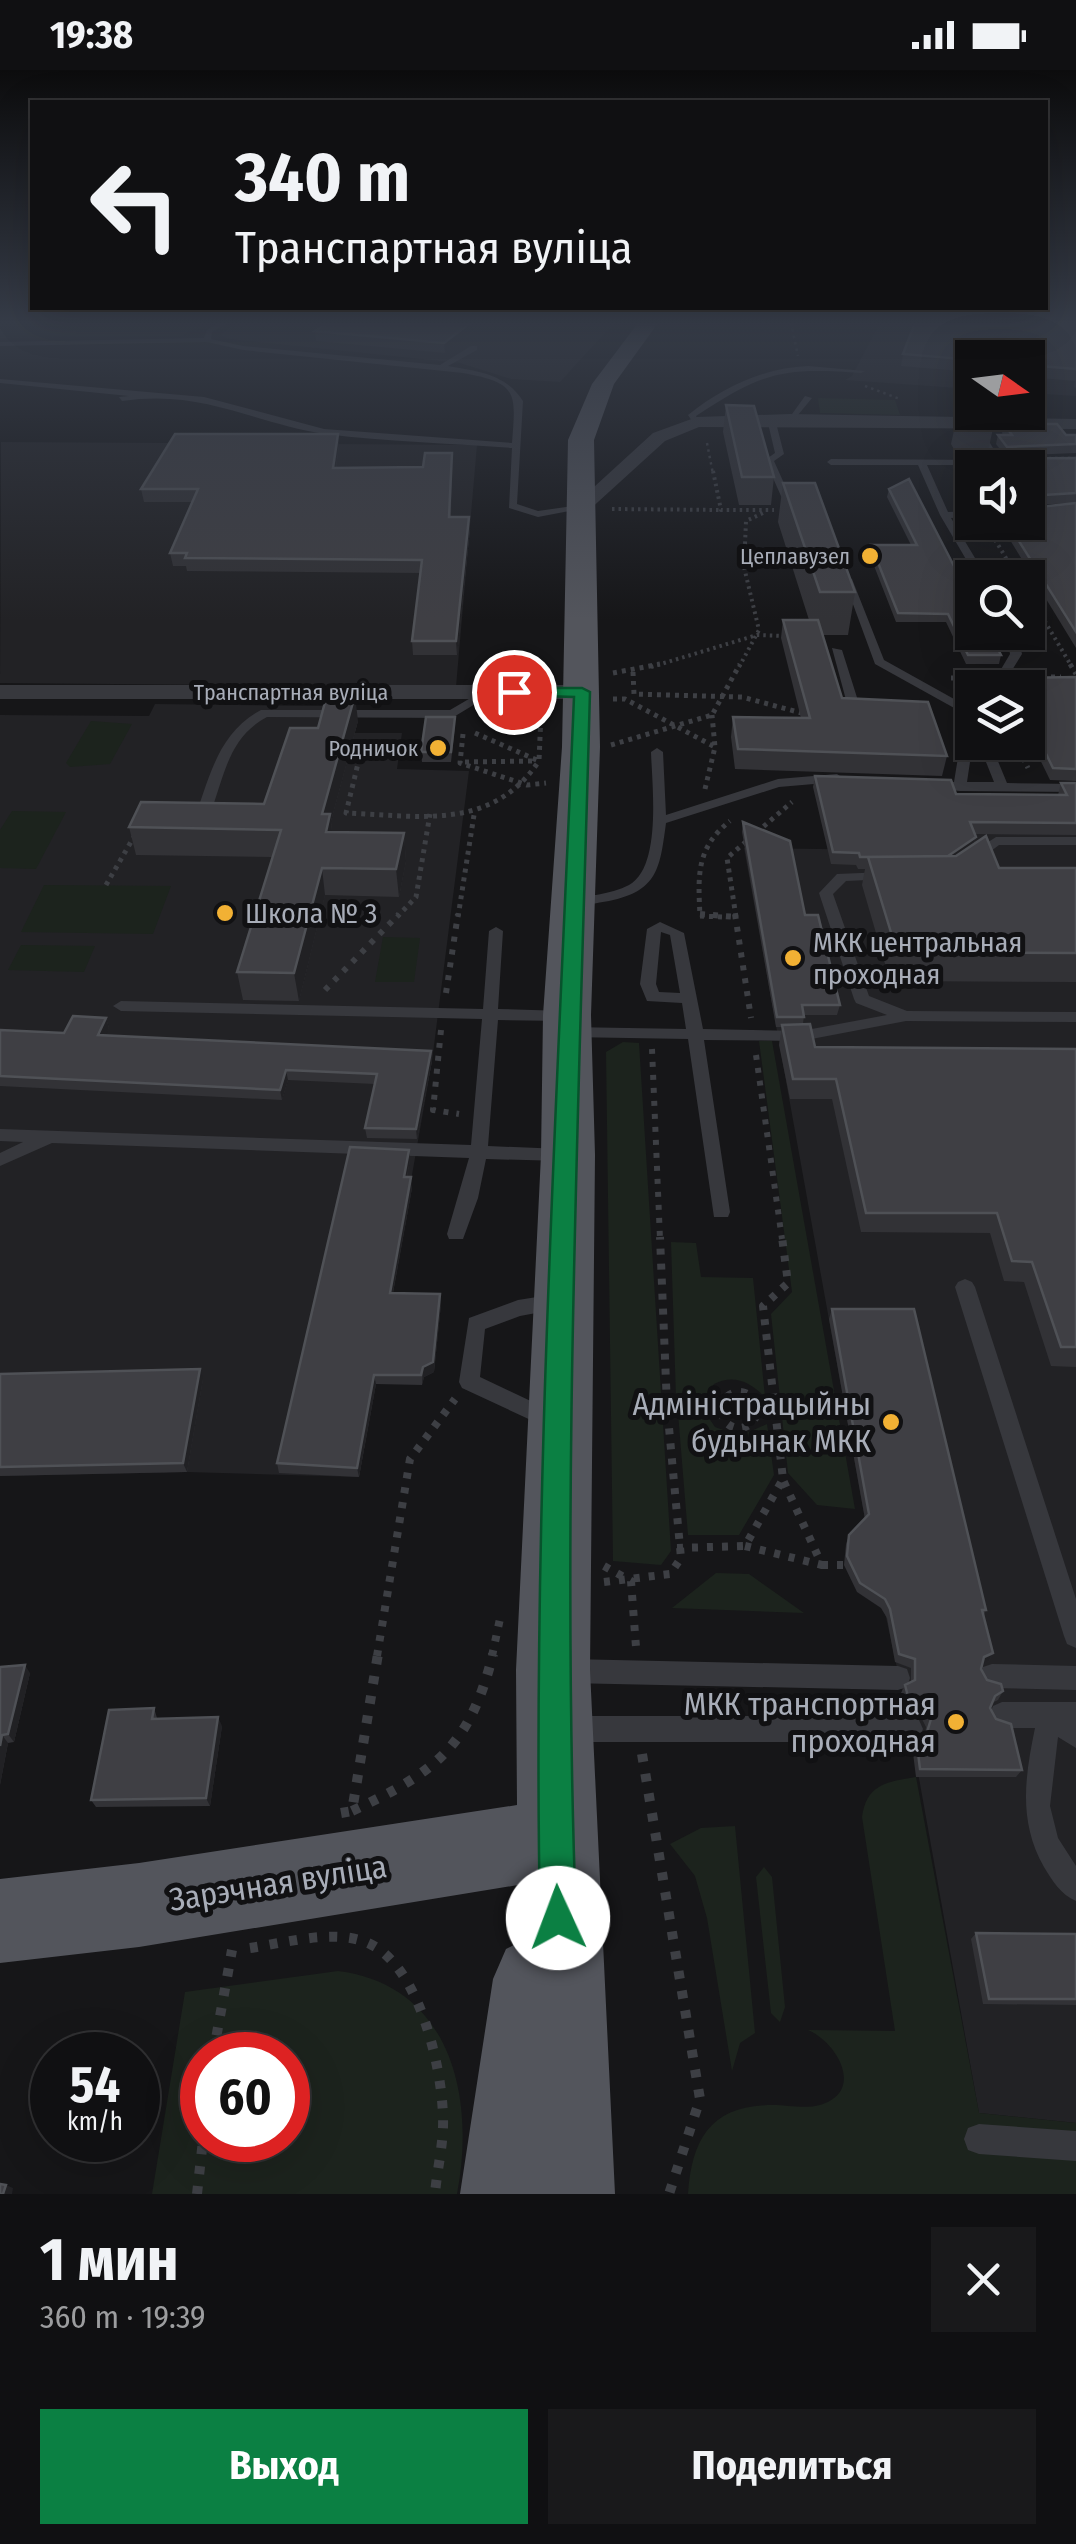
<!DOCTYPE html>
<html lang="ru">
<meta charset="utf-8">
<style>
body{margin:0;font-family:"Fira Sans Condensed",sans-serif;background:#19191b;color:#f1f3f6;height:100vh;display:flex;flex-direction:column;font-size:38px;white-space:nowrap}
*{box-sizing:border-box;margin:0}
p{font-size:32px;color:#9c9d9f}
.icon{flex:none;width:55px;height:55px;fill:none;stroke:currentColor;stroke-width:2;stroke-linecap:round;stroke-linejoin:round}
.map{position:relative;height:2124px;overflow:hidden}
.drawer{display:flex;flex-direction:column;background:#101012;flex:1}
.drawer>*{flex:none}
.banner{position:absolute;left:30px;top:30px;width:1018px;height:210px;border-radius:0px;box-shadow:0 10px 40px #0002,0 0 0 2px #303032;background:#101012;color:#f1f3f6;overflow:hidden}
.needle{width:65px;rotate:104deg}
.tools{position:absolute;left:955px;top:270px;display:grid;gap:20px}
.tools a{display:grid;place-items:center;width:90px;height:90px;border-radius:0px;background:#101012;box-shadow:0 10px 40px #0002,0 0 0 2px #303032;font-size:50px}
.speed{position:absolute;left:30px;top:1962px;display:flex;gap:20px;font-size:50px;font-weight:700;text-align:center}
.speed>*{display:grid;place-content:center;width:130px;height:130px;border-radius:50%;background:#101012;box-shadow:0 10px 40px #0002,0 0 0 2px #303032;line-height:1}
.speed small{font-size:25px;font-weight:400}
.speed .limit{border:15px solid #d22;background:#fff;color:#111}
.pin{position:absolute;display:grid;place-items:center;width:85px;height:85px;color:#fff;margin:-42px;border:5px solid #fff;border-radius:50%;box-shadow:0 2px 10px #0007}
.me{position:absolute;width:110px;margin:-55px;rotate:358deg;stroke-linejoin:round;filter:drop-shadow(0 0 8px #0008)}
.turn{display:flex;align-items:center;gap:35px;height:210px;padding:0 40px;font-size:45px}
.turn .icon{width:130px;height:130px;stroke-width:2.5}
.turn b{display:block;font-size:70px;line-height:85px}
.round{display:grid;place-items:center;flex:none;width:105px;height:105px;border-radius:0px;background:#19191b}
.head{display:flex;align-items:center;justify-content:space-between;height:170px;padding:0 40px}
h1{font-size:60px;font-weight:700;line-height:75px}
.action{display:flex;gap:20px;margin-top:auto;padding:20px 40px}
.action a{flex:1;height:115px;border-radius:0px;background:#0b8043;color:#fff;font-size:40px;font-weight:700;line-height:115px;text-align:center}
.action a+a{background:#19191b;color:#f1f3f6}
.status{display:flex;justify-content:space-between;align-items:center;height:70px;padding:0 50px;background:#101012;direction:ltr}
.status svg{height:28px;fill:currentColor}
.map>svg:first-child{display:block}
</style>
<div class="status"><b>19:38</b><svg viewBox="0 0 49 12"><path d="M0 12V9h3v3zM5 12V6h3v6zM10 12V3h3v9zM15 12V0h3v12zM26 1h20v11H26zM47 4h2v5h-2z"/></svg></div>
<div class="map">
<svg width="1076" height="2124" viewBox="0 0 1076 2124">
<rect width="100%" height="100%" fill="#161618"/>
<path fill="#222225" d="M237 253H614L560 312 511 309 460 293 229 269 220 265Z
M880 253 1076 254V326L1028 323V288H972V319L845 310 852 306Z
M1 372 477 375 456 617 0 613Z
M155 634 331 636 324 663H402L397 699 469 701 432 991 359 1407 187 1402 0 1406V645L149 646Z
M1076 727V2053L979 2043 910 1658 866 1455 744 778 897 780Z"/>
<path fill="#1c231d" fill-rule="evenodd" d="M0 253H212L180 266 0 268Z
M818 328 895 330 900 345 820 343Z
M91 651 132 654 110 694 70 697 66 693Z
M12 741 66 742 36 799 0 798V760Z
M44 815 171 816 153 864 21 862Z
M383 867 420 868 414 912H375Z
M21 875 95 876 84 902 8 900Z
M759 971H772L855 1439 817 1435 788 1403 771 1244 792 1222Z
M623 972 639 973 671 1481 661 1495 613 1491 606 982Z
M671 1172 696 1173 701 1207 753 1208 765 1327C750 1312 734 1304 714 1314L704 1330 676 1328Z
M678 1343 706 1344 715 1357 740 1366 767 1354 774 1405 739 1465H688Z
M716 1503 749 1504 804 1543 672 1538Z
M916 1707 979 2043 1076 2053V2124H688C692 2067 712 2035 773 2035 786 2035 806 2039 820 2035 865 2022 838 1973 808 1960L895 1961 862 1747C867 1714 886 1712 916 1707Z
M735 1756 755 1963 740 1973 732 2001 707 1848 695 1806 670 1774 701 1758Z
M764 1797 772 1807 785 1937 780 1952 771 1943 756 1807Z
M338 1901C450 1915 476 2026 457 2124H152L185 1922ZM202 1985H288V2070H202Z"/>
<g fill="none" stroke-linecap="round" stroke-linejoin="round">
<path stroke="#3d3f44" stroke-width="2.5" stroke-dasharray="2.5 4" stroke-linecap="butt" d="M791 253 798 286
M865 316 900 329
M707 373 713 404
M1016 388H1076"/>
<path stroke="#3d3f44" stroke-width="4" stroke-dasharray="2.5 4" stroke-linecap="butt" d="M713 401 721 440H774
M612 439 721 440
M985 453 1018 508
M995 493H1028
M1028 523 1072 597
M651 597 757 565 785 566
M739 597 759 560 744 497 746 451 763 443"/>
<path stroke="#3d3f44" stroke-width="5" stroke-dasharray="4 5" stroke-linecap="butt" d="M1070 594 1076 604
M633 602 634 624 742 627 809 645
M613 603 660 594
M1024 607H1061
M951 608H979
M613 629H625L715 677
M475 663 539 691 541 644
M463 664 460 693 527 715 546 713
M1015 672 1028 698
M611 675 712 645 740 594
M346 677H362L346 743C420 746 492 761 539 691
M465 692 533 691
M705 719 715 677 712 645
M106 815 135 765
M397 847 416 827 430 744
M458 847 474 745
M722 847 700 846C698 805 696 778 730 751
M736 847 727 788 792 732"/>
<path stroke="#3d3f44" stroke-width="6" stroke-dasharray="5 8" stroke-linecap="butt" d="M700 844 736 847
M735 844 751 948
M325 920 399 844
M446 923 458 844
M441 960 433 1040 459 1044
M652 979 660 1169
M756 985 782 1169"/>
<path stroke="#3d3f44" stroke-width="8" stroke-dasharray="6 9" stroke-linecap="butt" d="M721 1340a18 18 0 1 1 36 0a18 18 0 1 1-36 0Z
M667 1336 719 1339
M745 1476 822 1495 783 1410
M677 1478 745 1476 783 1409 763 1236 788 1213 782 1167
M822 1495H844
M604 1496 631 1511 636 1577
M604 1512 670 1504 681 1488 667 1336 660 1167
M377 1586 410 1389 455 1329
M492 1586 501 1544"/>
<path stroke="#3d3f44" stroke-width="10" stroke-dasharray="8 12" stroke-linecap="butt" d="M642 1684 700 2029 669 2124
M352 1741C436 1702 470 1676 493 1584
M341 1743 352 1741 378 1584
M250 1878C285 1873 339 1857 372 1875 420 1900 442 1998 443 2047 444 2073 437 2099 435 2124
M213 1985 232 1880
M197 2124 203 2070"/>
<path fill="#37383d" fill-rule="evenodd" d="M219 253H227L212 262 211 269 243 276 440 295 471 276H477V280L448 296C477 301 506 304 523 331L517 434 538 441 580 435 585 438 538 447 509 438 512 378C450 373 387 372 326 364 252 353 203 319 122 331L119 327 129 326 0 313V309L204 327 324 359 512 373C516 322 518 313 463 303L243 280 207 272 0 276V272L204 268 207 260Z
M808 296 865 301 861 303C782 297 763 302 696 346L700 354H694L688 345C723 317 763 298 808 296Z
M805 326 812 328 793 351H787Z
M771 347 775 349 784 384 774 391 792 431 798 434V438L785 435 765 390 775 383 767 349Z
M974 356H980L1003 395H927L948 442 972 441V447L951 448 987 508H977L940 445 918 395H831L827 392 831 389 994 390Z
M843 507 852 509 884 590 972 639 973 672 967 712H994L978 672H990L1007 713 1076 714V722L960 721 928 718V712H954L965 644 875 594Z
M1006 562H1017L1022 584 1001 618H990L1010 584Z
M832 578 842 580 860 637 870 638V644L855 645 849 641Z
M486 619 490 621V625L452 648 267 647C223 670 224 717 204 758L199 759 192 755C209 711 216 664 261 640H450Z
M657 678 663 682 666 745 778 709 837 704 843 708 837 712 779 717 666 753C660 798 658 821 609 831 595 833 581 837 568 836V830C587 825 611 825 629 815 662 797 652 715 651 682Z
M996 767H1076V775H999L975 793H965V787Z
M885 802 892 806 890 809 846 811 833 824 869 926 907 941 1076 942V952L906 951 801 971 704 970 730 1142 728 1147H714L688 969 569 967 561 962 569 957 686 959 682 933 647 931 640 914 647 859 660 852 684 863 703 959 801 961 887 945 856 933 854 929 819 823 837 804ZM661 862 670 865 680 923 659 922 656 914Z
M496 857 503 861 498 939 565 941 573 946 565 951 498 950 488 1076 562 1079 571 1085 562 1091 486 1089 478 1128 463 1169H449L447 1164 469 1088 52 1073 0 1096V1083L23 1072 0 1071V1059L471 1075 482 949 121 941 113 936 121 931 483 939 489 861Z
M965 1209 972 1212 975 1217 1076 1529V1578L1067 1574 1064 1566 955 1217 958 1212Z
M556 1224 563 1226 566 1232 563 1238 520 1246 485 1259 480 1307 556 1343 559 1349 556 1355 548 1358 462 1318 459 1312 469 1248 518 1230Z
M568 1589 898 1596 907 1599 910 1608 907 1617 898 1620 568 1613 559 1610 556 1601 559 1592Z
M992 1594 1076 1596V1620L992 1618 983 1615 980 1606 983 1597Z
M1002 1632H1076V1678L1058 1667 1050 1736 1058 1768 1076 1796V1831C1061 1825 1052 1810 1044 1797 1018 1751 1025 1707 1035 1658H1002L993 1654 989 1645 993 1636Z
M573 1646H910L919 1650 923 1659 919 1668 910 1672H573L564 1668 560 1659 564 1650Z
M979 2054 1076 2061V2091L979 2084 968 2080 964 2069 968 2058Z"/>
<path fill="#37383d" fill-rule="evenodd" d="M790 344 1076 349V359L699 357 665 371 587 442 571 438 653 363 697 347Z
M0 615H582L594 622 582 629H0Z"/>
<path fill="#53555c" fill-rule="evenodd" d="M638 253H658L614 314 594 370 600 677 591 945 595 1085 590 1600 615 2124H460L493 1909 506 1879 518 1873V1815L139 1877 0 1893V1809L139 1793 517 1735 516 1600 541 1085 543 945 562 677 568 370 592 314Z"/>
</g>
<path fill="#323236" d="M484 253 445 283 316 271 315 261Z
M1076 253V318L1074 317 1075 311 1028 307V288H972V302L901 296 903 284Z
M726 335 774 407 771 435H739L723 362Z
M959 338 995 349 987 386H958L951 374Z
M1004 354 1066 365H1076V383L1005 386 996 374 998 365H1003L1002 363Z
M339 376 336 398 423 397 452 383 451 447 470 459 457 585H413L412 571 420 503 187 501 186 496H173L170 483 193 432H144L141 419Z
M1076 388V433L1030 435 1031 438 1076 433V578L999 452H1028L972 398V410L965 398 967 389Z
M783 413 855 522 848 565H822L842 628 947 686 942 706 735 699 731 667 733 647 801 648 781 568 783 550H809L778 452Z
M889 419 1001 585 999 594H966L946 552H896L869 483 871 475H911L887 427Z
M1076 607V711L1050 710 1028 665V618H1005L1008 608Z
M358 651 331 751 332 762 404 763 406 791 399 827 325 825 299 931 243 930 237 902 272 787 136 785 129 757 264 734 318 658Z
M455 656 451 692H422L421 682Z
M815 706 956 724 1058 725 1061 713H1076V765L974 764 976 767 974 774 999 798H1076V912L890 911 862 815 865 799H858L856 795 831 794 813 717Z
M743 752 805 845 840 935 837 945H804L803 954 815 977 1076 979V1297L1051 1296 1024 1212 1004 1211 990 1163 861 1162 832 1029H790L779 975 782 957H776L742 762Z
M106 948 109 958 105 965 431 981 432 991 417 1069 367 1068 365 1058 375 1014 288 1010 282 1030 0 1016V960L64 963Z
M409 1080 410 1090 407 1107 412 1118 393 1223 440 1224 441 1234 434 1302 424 1307 422 1315 376 1314 359 1407 279 1403 277 1393Z
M832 1239 986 1540 984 1545 993 1583 989 1591 982 1594 981 1599 987 1610 1003 1621 998 1630 992 1633 990 1638 1022 1700 1016 1707H916L912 1675 916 1667 925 1663 926 1657 921 1647 906 1642 901 1623 905 1615 911 1612V1598L895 1592 887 1548 881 1538 857 1522 844 1495 846 1474 849 1465 865 1449 829 1249Z
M0 1304 203 1309 187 1402 0 1406Z
M0 1597 30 1603 14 1672 8 1673 0 1715Z
M154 1638 157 1648 222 1656 210 1736 96 1737 91 1730Z
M976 1863 1076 1864V1935L983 1934 971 1869Z"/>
<path fill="#212124" d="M470 253H484L445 283 444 273Z
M338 364 339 376 334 410 333 398Z
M469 447 470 459 457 585 456 571Z
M355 625 358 651 331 751 333 772 329 790 322 744Z
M404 763 406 791 399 827 396 799Z
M976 767 972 779 945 798 948 786Z
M322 798 325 825 299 931 294 903Z
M106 948 109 958 101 975 98 965Z
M431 981 432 991 417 1069 416 1059Z
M286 1000 288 1010 282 1030 280 1020Z
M409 1080 410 1090 405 1117 404 1107Z
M411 1107 412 1118 391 1233 390 1223Z
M440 1224 441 1234 434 1302 424 1307 422 1315 423 1297Z
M200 1299 203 1309 187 1402 183 1393Z
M374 1305 376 1314 359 1407 357 1398Z
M993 1583 989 1591 979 1596 984 1587Z
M25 1595 30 1603 14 1672 8 1664Z
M218 1647 222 1656 210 1736 206 1728Z
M2 1665 8 1673 0 1715V1676Z
M6 2115 13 2118 12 2124H3Z"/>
<path fill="#3f3f44" stroke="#4f5156" stroke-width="2.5" d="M328 253H470L444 273 315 261Z
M915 253H1076V299L1028 295V288H972V290L903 284Z
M726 335 754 336 774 407H742Z
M959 338H972V342H991L995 349H966Z
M1004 354H1057L1066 365H1076V374L1007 377 998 365H1012Z
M175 364H338L333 398 423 397 425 383H452L449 447H469L456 571H412L422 490 185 488 187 483H170L198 419H141Z
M1076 388V423L1028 426 1031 438 1076 433V562L1007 452H1028V398H972L967 389Z
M909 409 972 531V562H989L1001 585H968L948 544 898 543 871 475H917L889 419Z
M783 413H815L855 522H820Z
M783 550H818L842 628 928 632 947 686 738 679 733 647 810 648Z
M1076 607V699L1053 698 1028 647V618H1013L1008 608Z
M327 625H355L322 744H330L326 762 404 763 396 799 322 798 294 903 237 902 281 760 129 757 141 732 264 734 290 658H318Z
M426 647H455L451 682H421Z
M815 706 951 710 956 724 1067 725 1061 713H1076V753L970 752 976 767 948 786 860 787 859 783 833 782Z
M743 752 790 771 805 845H818L840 935H802L804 947H777Z
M986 766 999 798H1076V883L897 882 868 787 956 786Z
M73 946 106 948 98 965 431 981 416 1059 365 1058 377 1004 286 1000 280 1020 0 1006V960L64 963Z
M810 954 815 977 1076 979V1277H1061L1032 1192 1012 1191 997 1143H866L836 1009H793L782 955Z
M350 1077 409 1080 404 1107H411L390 1223 440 1224 433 1292 423 1297 421 1305H374L357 1398 277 1393Z
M832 1239H914L986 1540H982L993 1583 984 1587 981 1599 987 1610 1001 1614 1003 1621 995 1626 990 1638 996 1649 1011 1654 1022 1700 920 1699 916 1667 927 1662 931 1649 925 1638 910 1634 905 1615 915 1610V1589L899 1584 890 1539 885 1529 860 1513 847 1486 849 1465 869 1444Z
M200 1299 183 1393 0 1397V1304Z
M25 1595 8 1664 2 1665 0 1676V1597Z
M154 1638 152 1649 218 1647 206 1728 91 1730 109 1640Z
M976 1863 1076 1864V1929H989Z
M0 2114 6 2115 3 2124H0Z"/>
<linearGradient id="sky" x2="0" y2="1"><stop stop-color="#0c0c0d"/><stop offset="0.46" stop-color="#363c48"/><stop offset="1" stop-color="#363c48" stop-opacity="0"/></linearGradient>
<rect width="1076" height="550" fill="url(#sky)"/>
<path fill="#0b8043" stroke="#07532c" stroke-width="2.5" d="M514 618H582L590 622C579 1031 561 1439 576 1848L571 1861 558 1866 545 1861 540 1848C532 1441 557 1034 574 627L509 625V619Z"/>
<g fill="#f2b134" stroke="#111113" stroke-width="4">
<circle cx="870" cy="486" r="10"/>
<circle cx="438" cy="678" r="10"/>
<circle cx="225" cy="843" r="10"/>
<circle cx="793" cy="888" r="10"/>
<circle cx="891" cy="1352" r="10"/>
<circle cx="956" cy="1652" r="10"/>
</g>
<g text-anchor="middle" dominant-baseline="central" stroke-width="10" stroke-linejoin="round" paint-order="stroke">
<g font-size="22" fill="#a8adb8" stroke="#111113" text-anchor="end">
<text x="850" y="486">Цеплавузел</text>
<text x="418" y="678">Родничок</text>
</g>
<g font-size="22" fill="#a8adb8" stroke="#111113">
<text x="291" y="622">Транспартная вуліца</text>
</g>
<g font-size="28" fill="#a8adb8" stroke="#111113" text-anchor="start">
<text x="245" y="843">Школа № 3</text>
<text x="813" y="872">МКК центральная<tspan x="813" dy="32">проходная</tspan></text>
</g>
<g font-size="32" fill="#a8adb8" stroke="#111113" text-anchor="end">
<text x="871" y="1334">Адміністрацыйны<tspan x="871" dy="37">будынак МКК</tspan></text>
<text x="936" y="1634">МКК транспортная<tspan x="936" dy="37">проходная</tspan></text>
</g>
<g font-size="32" fill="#a8adb8" stroke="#111113">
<text transform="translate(278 1813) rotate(-9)">Зарэчная вуліца</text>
</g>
</g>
</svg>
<div class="tools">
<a><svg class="needle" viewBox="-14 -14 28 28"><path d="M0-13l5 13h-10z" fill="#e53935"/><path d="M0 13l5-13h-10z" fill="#9c9d9f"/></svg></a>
<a><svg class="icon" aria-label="sound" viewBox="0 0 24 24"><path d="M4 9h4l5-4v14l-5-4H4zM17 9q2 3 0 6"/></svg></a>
<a><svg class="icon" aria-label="search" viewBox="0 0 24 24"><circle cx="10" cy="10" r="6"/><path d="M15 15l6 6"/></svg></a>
<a><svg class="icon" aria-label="layers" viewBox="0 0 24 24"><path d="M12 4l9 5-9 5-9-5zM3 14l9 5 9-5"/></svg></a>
</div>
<div class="speed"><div>54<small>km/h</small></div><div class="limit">60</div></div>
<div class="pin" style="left:514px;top:622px;background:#d93025"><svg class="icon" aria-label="arrive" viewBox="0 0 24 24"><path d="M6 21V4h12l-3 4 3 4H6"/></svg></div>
<svg class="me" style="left:558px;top:1848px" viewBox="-20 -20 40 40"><circle r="19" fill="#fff"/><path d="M0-13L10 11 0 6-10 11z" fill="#0b8043"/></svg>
<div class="banner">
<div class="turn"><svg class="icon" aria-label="left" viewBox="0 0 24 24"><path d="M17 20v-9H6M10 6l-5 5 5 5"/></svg><div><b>340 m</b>Транспартная вуліца</div></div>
</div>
</div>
<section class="drawer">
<div class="head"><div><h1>1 мин</h1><p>360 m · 19:39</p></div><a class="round"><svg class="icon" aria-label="close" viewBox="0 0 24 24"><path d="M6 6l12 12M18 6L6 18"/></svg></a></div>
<div class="action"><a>Выход</a><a>Поделиться</a></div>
</section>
